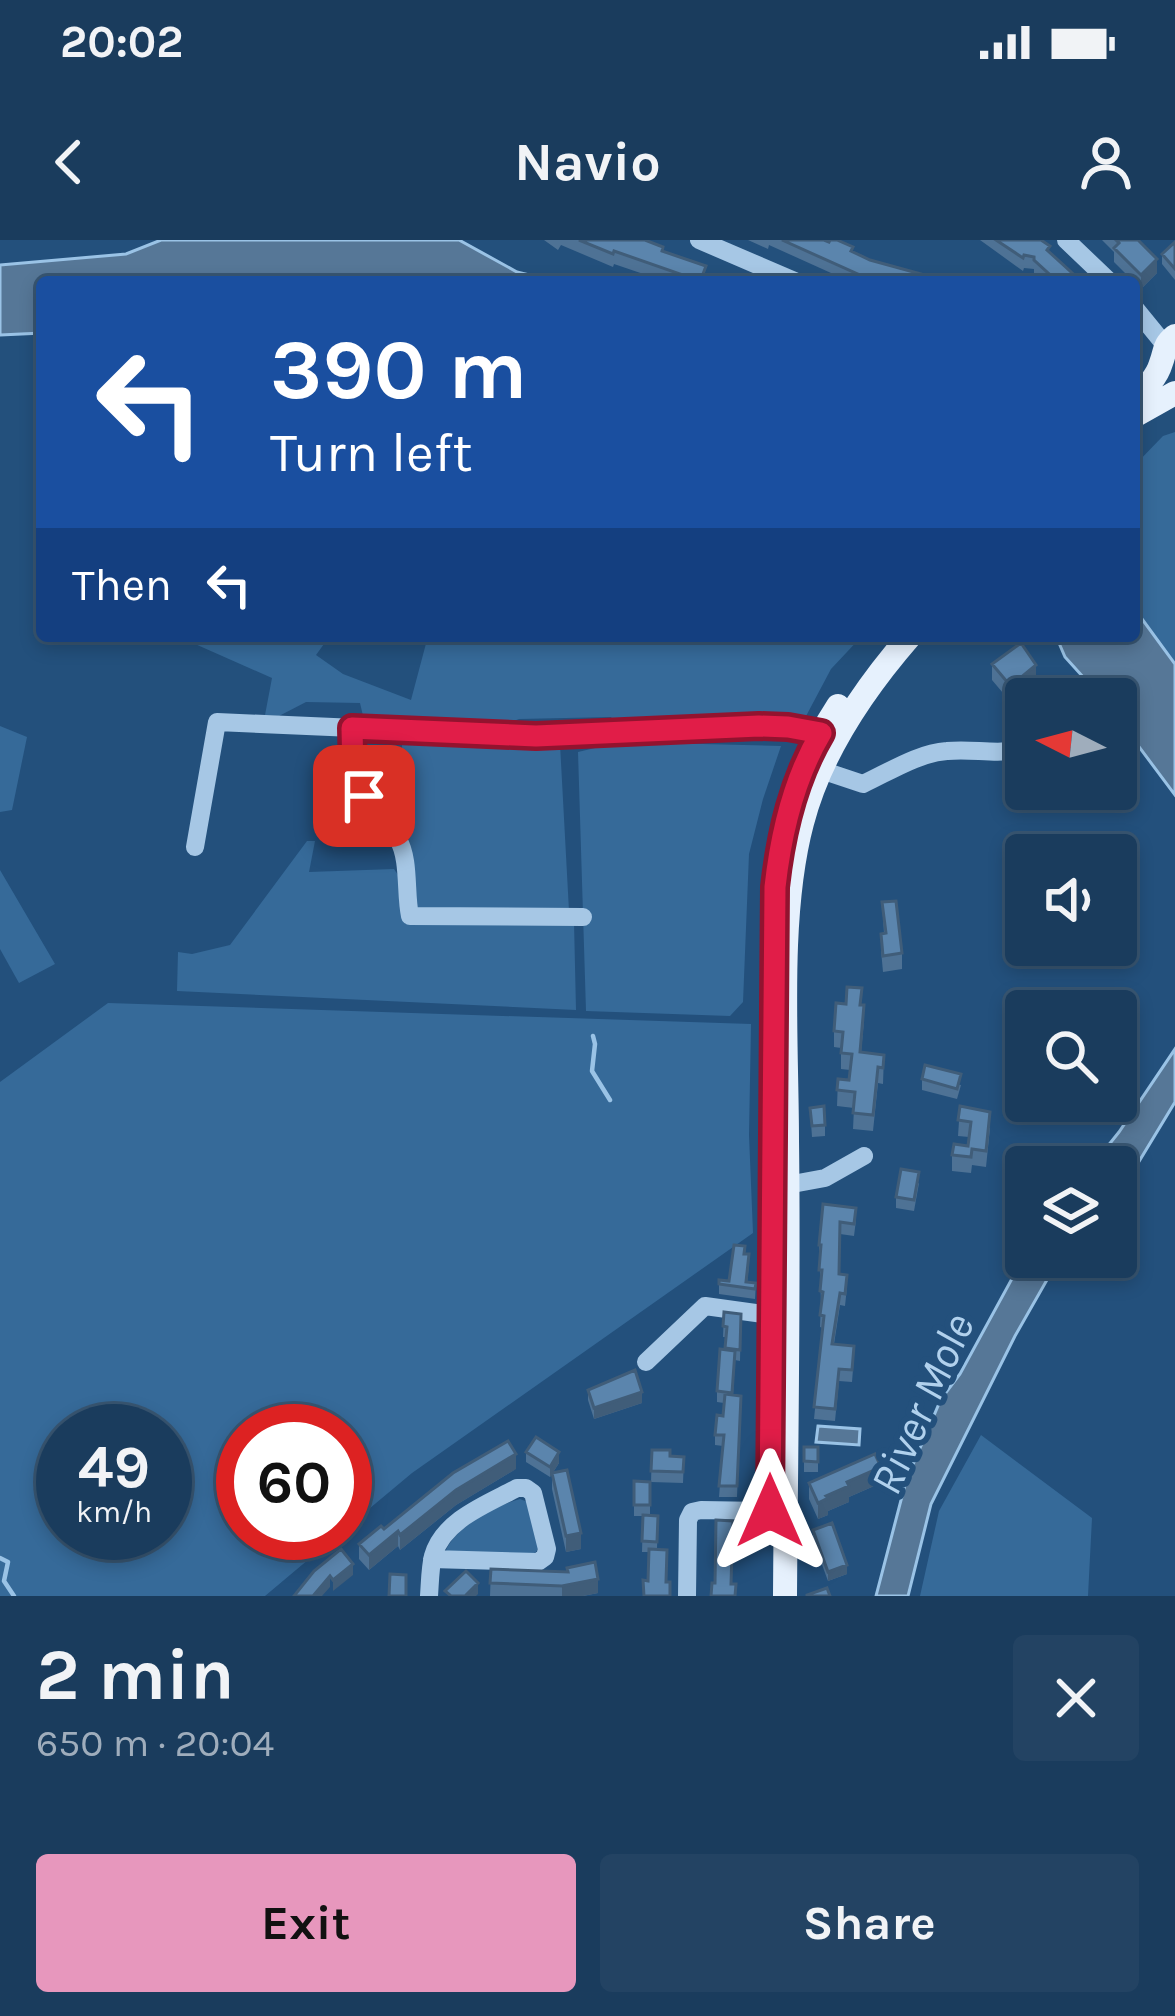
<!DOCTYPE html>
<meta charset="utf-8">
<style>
body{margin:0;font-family:Karla,sans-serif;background:#234363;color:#f1f3f6;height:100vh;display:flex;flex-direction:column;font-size:45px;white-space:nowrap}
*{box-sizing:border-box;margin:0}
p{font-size:39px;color:#9fadbc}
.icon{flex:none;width:66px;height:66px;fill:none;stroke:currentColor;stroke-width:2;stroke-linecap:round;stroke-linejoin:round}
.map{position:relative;height:1356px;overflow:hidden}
.details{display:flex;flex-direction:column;background:#1a3c5d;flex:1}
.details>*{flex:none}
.guide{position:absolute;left:36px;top:36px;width:1104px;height:366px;border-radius:12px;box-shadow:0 6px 18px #0003,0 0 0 3px #385672;background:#1a4fa0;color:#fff;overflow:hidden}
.needle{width:78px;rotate:276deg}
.tools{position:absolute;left:1005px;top:438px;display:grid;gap:24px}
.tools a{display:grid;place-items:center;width:132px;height:132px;border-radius:12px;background:#1a3c5d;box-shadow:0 6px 18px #0003,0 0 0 3px #385672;font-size:60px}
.speed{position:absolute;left:36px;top:1164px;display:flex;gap:24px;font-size:60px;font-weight:700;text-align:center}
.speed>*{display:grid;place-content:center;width:156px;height:156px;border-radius:50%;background:#1a3c5d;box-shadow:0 6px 18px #0003,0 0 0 3px #385672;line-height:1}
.speed small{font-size:30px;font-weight:400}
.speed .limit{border:18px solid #d22;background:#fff;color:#111}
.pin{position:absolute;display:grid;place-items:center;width:102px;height:102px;color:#fff;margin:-51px;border-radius:24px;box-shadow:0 6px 18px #0006}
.me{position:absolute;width:132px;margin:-66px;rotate:0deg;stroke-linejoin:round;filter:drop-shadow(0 0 9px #0008)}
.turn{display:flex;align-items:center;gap:42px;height:252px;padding:0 36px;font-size:54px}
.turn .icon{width:156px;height:156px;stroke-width:2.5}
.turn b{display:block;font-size:84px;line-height:102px}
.then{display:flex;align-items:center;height:114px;padding:0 36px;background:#0003;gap:24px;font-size:45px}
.round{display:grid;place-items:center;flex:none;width:126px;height:126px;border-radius:12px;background:#234363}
.head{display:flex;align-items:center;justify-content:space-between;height:204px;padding:0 36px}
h1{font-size:72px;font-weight:700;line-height:90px}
.primary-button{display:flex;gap:24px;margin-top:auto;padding:24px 36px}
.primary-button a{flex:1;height:138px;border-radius:12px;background:#e797bd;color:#111;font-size:48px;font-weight:700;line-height:138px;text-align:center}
.primary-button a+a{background:#234363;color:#f1f3f6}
.status{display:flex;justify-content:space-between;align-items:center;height:84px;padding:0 60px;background:#1a3c5d;direction:ltr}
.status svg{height:33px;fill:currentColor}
header{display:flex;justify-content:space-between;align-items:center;height:156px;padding:0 36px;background:#1a3c5d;font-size:54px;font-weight:700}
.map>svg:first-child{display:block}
</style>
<div class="status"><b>20:02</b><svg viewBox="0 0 49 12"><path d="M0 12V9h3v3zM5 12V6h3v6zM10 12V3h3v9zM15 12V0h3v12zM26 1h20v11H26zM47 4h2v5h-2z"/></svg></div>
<header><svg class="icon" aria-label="back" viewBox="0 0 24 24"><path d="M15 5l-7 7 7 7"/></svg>Navio<svg class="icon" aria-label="person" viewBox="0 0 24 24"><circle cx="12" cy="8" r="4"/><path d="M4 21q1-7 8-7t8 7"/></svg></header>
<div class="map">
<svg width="1175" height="1356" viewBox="0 0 1175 1356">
<rect width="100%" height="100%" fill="#23507c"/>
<path fill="#366a99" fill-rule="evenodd" d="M1175 192V424L1134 368V226L1163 196Z
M177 396H313V400L324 404 316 415 343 434 411 460 428 396H862L831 429 805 478 787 474 739 481 619 488 611 477 519 479 498 487 364 480 360 463 306 462 279 476 265 475 272 438Z
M0 486 27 497 12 570 0 572Z
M620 502 781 506 763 559 749 614 743 762 730 776 586 771 578 512Z
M560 504 569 671 418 672 409 662V581L404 580 402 505Z
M307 601H315L309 632 394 629 400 638 405 684 574 682 576 770 177 751 178 712 192 714 230 705Z
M0 630 55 724 19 743 0 709Z
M108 763 751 784 749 895 753 993 412 1233 345 1289V1191H243V1293H340L265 1356H0V842ZM63 1191H165V1293H63Z
M981 1195 1092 1278 1088 1356H920L939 1271Z
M520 1259 530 1263 540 1305 536 1312 528 1316 449 1314 446 1310C457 1286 495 1266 520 1259Z"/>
<path fill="#567797" stroke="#9ac3e6" stroke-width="3" d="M161 0H459L517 32 558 42H42V93L0 95V25L126 14Z
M1134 368 1175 424V555L1116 476V459H1103L1065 417 1056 396H1134Z
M1175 809V862L1135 928 1116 950V927H1091L1119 892Z
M1026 1013V1017H1060L1015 1096 931 1264 908 1356H876L906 1241 941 1159 960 1134Z
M818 1186 860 1189 859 1205 816 1202Z"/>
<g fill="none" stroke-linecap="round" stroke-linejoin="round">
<path stroke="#9ac3e6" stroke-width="4.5" d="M593 796 595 804 592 831 610 860
M0 1318 8 1322 4 1341 14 1356"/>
<path stroke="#a6c7e5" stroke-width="18" d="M699 0 797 42
M1066 0 1110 42
M1134 67 1165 105
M352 488C351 517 356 558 376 580 383 588 393 590 398 599 410 620 405 653 410 676L583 677
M821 530 863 544C889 532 918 513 947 511 975 508 997 516 1026 508
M195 607 217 482 536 496 759 486 788 487 821 493
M787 945 825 938 864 916
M646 1122 705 1066 771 1075
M429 1356C430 1343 430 1328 433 1316 443 1280 487 1264 517 1248H526L533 1253 547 1309 545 1317 538 1322 432 1319
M687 1356 688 1280 692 1272 701 1270 770 1271"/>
<path stroke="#e6f1fd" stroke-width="24" d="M1134 157C1145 150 1157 137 1161 123 1166 110 1163 106 1175 96
M1134 176 1175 153
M777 628C785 567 805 517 838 466
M785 1356C786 1204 789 1053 787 901 787 803 777 677 802 583 820 513 863 450 910 396"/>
</g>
<path fill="#4e7295" d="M544 0H645L706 39 705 42H667L614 24 613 27 561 5 558 10Z
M748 0H824L870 20 932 42H851L769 5 768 9Z
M980 0H1041L1050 12 1082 42H1044L1034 33V29L1024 28 1023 31Z
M1102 0H1138L1157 33 1141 49 1114 22V12Z
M1175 2V40L1162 24V14Z
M992 424 1036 441 1014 459 1012 456 1008 459 992 440Z
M882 662 902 713V729L883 732 881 710V694L884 693Z
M846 764 862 765 864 781 861 812 884 815 883 844 878 843 873 891 853 889 854 868 837 866 838 839 849 840 850 830 841 829V808L834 807V791Z
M922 839 961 845 957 859 922 850Z
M960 866 990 888 986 927 972 925 971 933 952 931V915L968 906 969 897 958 896Z
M810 868 825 885V896L812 897Z
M919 943 914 971 896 968V957Z
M823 964 856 980 854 996 840 994 839 1034 847 1047 845 1066 840 1065 834 1104 854 1117 852 1142 839 1141 835 1181 814 1179 823 1088 820 1087 821 1063 819 1005Z
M744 1014 749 1025 747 1043H756L755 1059 719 1054V1040L729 1041Z
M724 1072 741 1074 740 1121 735 1120 733 1155 741 1156 737 1257H719L723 1206 715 1205V1195L723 1176 724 1163 717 1162V1151L726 1097H723Z
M588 1150 642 1163 594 1179 588 1160Z
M804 1207H818V1232H804Z
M652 1210 670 1216 684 1217 683 1243 651 1242Z
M526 1212 559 1223 550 1237 526 1222Z
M516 1229 456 1265 400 1310 398 1306 369 1330 359 1319V1304L384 1289Z
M552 1233 581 1309 566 1312 552 1249Z
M634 1241 650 1242V1275L658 1276 657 1309 648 1341 649 1312H642L643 1276H634Z
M809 1243H881L849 1257V1262L828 1271V1275L818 1279 809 1259Z
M813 1290 847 1334 828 1341 813 1300Z
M491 1329 598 1353 583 1356H490Z"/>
<path fill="#405d79" d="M1157 19V33L1141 49V35Z
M1036 425V441L1014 459V443Z
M1012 440V456L1008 459V443Z
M1124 510V521L1116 527V516Z
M642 1152V1163L594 1179V1168Z
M559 1212V1223L550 1237V1227Z
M516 1214V1229L456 1265 400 1310V1295L456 1250Z
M881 1227V1243L849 1257V1262L828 1271V1275L818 1279V1263L826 1256 847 1242Z
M398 1291V1306L369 1330V1315Z
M581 1293V1309L566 1312V1296Z
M353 1324V1335L333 1351V1340Z
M847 1325V1334L828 1341V1332Z
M330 1336V1347L322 1356H313Z
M598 1339V1353L583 1356H562V1346Z
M478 1343V1354L476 1356H465Z"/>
<path fill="#5b85ad" stroke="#405d79" stroke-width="3" d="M579 0H645L663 7 662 11 706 26 700 42H690L684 40 686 36 614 11 613 14Z
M782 0H824L829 2 830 0H837L853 7 851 11 870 20 932 37 930 42H870L871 40Z
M996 0H1041L1050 6 1047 10 1082 42H1058L1034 20V17L1024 15 1023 18Z
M1116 0H1138L1157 19 1141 35 1114 8 1119 3Z
M1175 2V29L1162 14Z
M1021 403 1036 425 1014 443 1012 440 1008 443 992 424Z
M1116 485 1123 495 1116 500 1124 510 1116 516Z
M896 661 902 713 883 716 881 694 886 693 882 662Z
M847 747 862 748 860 765H864L860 812 884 815 883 828 878 827 873 875 853 873 855 852 837 850 838 839 849 840 852 814 841 813 843 792 834 791 836 763 846 764Z
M925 825 961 834 957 849 922 839Z
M824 866 825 885 812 886 810 868Z
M960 866 990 872 986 911 972 909 971 917 952 915 954 904 968 906 971 882 958 880Z
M901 929 919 932 914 960 896 957Z
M823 964 856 968 854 984 840 982 839 1034 847 1035 845 1054 840 1053 832 1104 854 1106 852 1130 839 1129 835 1169 814 1167 824 1076 820 1075 823 1052 820 1051 822 1030H819L821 1005H819Z
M734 1005 745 1006 744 1014H749L746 1042 756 1043 755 1049 719 1044V1040L729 1041Z
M724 1072 741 1074 740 1110 725 1108 727 1087 723 1086Z
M720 1109 735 1111 732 1153 717 1151Z
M635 1130 642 1152 594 1168 588 1150Z
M725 1154 741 1156 737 1246H719L724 1195H715L717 1175 723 1176Z
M536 1197 559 1212 550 1227 526 1212Z
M508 1201 516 1214 456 1250 400 1295 398 1291 369 1315 359 1304 381 1286 384 1289 453 1233Z
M804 1207H818V1222L804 1221Z
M652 1210H670V1216L684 1217 683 1232 651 1231Z
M875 1214 881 1227 847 1242 849 1246 826 1256 828 1258 818 1263 809 1243Z
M567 1230 581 1293 566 1296 552 1233Z
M634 1241 650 1242V1265H634Z
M643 1275 658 1276 657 1302 642 1301Z
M716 1280 733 1281 731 1344H736L735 1356H711L712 1343H715Z
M832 1283 847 1325 828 1332 813 1290Z
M341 1309 353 1324 333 1340 330 1336 313 1356H294L314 1331Z
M649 1309 667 1310 666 1342H670V1356H644L643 1340 648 1341Z
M595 1322 598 1339 562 1346 490 1343 491 1329 568 1332 567 1328Z
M466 1331 478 1343 465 1356H451L445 1351Z
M390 1334 406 1335V1356H389Z
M827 1348 830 1356H807V1355Z"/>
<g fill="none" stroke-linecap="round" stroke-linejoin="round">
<g stroke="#92132f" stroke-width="30">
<path id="route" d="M364 556 353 532 352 488 536 496 759 486 788 487 821 493C793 540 781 593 775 647L770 1271"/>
</g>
<use href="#route" stroke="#e11d48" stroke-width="21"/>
</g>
<g text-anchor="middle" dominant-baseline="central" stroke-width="12" stroke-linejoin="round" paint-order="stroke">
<g font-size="45" font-style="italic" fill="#b1d1ed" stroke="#23507c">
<text transform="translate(922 1164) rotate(-66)">River Mole</text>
</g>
</g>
</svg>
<div class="tools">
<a><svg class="needle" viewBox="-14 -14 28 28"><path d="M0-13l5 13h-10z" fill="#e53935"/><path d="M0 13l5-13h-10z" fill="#9fadbc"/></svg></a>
<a><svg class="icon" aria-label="sound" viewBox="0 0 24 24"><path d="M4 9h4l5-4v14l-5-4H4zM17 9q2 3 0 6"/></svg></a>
<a><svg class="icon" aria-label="search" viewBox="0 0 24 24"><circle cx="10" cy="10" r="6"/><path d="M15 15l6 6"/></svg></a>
<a><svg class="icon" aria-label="layers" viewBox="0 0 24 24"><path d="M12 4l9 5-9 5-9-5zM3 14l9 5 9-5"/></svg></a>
</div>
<div class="speed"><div>49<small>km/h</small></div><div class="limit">60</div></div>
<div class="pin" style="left:364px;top:556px;background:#d93025"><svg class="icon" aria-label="arrive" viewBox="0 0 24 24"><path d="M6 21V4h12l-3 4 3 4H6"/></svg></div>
<svg class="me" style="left:770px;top:1271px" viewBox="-20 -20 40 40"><path d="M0-17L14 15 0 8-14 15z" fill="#e11d48" stroke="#fff" stroke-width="4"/></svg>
<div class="guide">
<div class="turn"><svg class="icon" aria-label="left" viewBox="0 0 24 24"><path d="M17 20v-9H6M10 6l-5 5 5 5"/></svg><div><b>390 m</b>Turn left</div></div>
<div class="then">Then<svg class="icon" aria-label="left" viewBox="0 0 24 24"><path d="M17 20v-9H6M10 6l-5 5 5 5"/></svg></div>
</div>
</div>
<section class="details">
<div class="head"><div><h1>2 min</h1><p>650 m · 20:04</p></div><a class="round"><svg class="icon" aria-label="close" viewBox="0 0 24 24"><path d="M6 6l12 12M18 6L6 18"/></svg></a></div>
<div class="primary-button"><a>Exit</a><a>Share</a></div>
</section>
